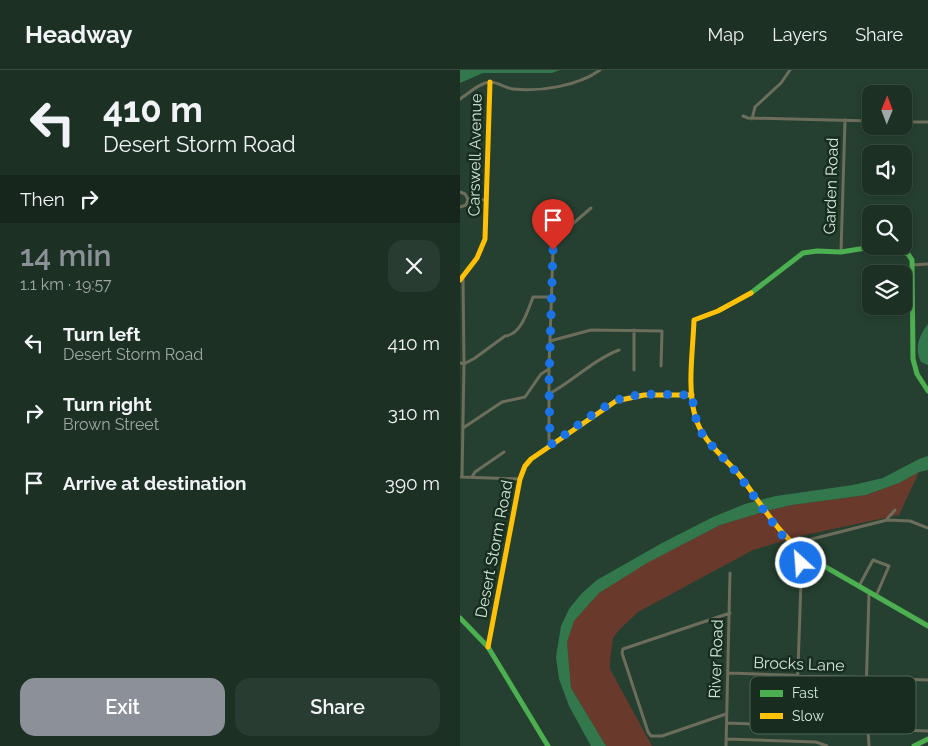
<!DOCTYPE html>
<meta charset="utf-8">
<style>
body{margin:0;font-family:Raleway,sans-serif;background:#293c31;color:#f1f3f6;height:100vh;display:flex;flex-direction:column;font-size:19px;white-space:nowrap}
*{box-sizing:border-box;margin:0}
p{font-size:16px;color:#a0a9a6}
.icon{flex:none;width:28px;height:28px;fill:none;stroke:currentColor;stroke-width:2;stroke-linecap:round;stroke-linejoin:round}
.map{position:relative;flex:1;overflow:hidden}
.panel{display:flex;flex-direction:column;background:#1c3024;width:460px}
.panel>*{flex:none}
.hud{background:#1c3024;color:#f1f3f6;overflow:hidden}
.needle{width:32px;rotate:1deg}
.tools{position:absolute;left:402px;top:15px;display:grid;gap:10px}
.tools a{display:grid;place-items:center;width:50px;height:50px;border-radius:10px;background:#1c3024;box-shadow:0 2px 8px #0003,0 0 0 1px #3a4b41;font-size:25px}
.pin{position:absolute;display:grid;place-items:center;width:42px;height:42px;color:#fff;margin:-51px -21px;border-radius:50% 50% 50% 0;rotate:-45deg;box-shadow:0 0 5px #0007}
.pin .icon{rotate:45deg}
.me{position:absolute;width:55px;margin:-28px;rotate:334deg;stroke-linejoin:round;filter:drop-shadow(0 0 4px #0008)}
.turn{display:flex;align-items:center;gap:18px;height:105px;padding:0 20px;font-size:22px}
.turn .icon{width:65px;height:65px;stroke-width:2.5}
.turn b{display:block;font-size:35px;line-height:42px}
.then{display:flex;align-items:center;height:48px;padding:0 20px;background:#0003;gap:10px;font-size:19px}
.round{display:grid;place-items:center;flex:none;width:52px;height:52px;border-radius:15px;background:#293c31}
.headline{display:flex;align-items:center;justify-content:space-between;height:85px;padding:0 20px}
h1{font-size:30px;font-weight:600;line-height:38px;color:#8c9099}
.cta{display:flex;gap:10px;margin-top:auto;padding:10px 20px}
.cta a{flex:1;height:58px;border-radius:15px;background:#8c9099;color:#fff;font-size:20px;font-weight:600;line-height:58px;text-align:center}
.cta a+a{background:#293c31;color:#f1f3f6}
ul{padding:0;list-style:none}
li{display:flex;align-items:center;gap:15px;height:70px;padding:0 20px}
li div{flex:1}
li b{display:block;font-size:19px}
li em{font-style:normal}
header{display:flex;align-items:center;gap:30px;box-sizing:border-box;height:70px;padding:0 25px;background:#1c3024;border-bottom:1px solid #3a4b41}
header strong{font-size:24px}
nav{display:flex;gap:28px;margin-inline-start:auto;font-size:18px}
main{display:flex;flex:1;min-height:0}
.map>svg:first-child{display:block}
</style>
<header>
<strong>Headway</strong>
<nav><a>Map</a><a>Layers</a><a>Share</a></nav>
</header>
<main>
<section class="panel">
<div class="hud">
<div class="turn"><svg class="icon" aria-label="left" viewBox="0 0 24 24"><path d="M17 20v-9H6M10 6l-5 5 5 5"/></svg><div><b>410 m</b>Desert Storm Road</div></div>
<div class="then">Then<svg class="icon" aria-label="right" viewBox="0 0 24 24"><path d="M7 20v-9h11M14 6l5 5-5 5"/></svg></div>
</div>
<div class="headline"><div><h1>14 min</h1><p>1.1 km · 19:57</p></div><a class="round"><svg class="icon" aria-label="close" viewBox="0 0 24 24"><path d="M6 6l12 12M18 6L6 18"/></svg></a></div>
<ul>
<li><svg class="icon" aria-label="left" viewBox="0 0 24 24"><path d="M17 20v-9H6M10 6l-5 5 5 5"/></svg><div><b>Turn left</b><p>Desert Storm Road</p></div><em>410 m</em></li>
<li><svg class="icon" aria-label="right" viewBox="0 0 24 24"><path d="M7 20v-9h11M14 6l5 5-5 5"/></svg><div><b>Turn right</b><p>Brown Street</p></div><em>310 m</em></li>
<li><svg class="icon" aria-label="arrive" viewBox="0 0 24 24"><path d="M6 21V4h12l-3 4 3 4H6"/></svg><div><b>Arrive at destination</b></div><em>390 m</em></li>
</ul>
<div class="cta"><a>Exit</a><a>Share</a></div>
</section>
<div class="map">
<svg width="468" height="676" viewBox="0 0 468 676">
<rect width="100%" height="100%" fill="#254030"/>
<path fill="#693a2c" d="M459 402 439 445 340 466 293 480 178 542 159 560 153 568 150 590V599L192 676H146L111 618 107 572 114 551 139 523 186 493 260 455 310 440 332 435 406 425 439 413Z"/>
<path fill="#33784d" d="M0 0H100L92 3H23L0 13Z
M468 254V295L461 292C454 279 459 265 468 254Z
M468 386V400L459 402 439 413 406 425 332 435 310 440 260 455 187 493 139 523 114 551 107 572 111 618 146 676H131L109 636 99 609 96 587 101 556 109 539 122 523 137 510 202 473 253 447 285 434 316 426 393 415 423 408 459 389Z"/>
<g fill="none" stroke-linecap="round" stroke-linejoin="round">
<path stroke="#6d6d5b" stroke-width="3" d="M0 29C9 23 19 13 30 12 38 12 45 18 53 19 80 22 118 16 140 0
M283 46 288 48 411 51
M292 49 295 37 321 13 330 0
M444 52H468
M0 122 5 124 8 129 6 135 0 137
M8 129 27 130
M381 182 385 50
M452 195 468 194
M90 271 131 260 202 261 201 296
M0 293 4 294 15 288 45 266C61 265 68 240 73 227H91
M174 300V260
M89 324C113 311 133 290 159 280
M3 358 42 332 65 327 81 304 89 299
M92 374 89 370V299L93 180 101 164 131 138
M1 407 60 409
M2 407 4 294 3 207
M12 407 15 402 44 382
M427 449 435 440
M399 516 413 490 429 496 416 526
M269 603 468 610
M266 644 202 666H191L188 662 162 583 163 579 270 543
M267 653 468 661
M336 656 342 482 348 470 427 450 450 451 468 458
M405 658 409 523
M408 659 409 676
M266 669 356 672 367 676
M266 676 270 503"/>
<path stroke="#4caf50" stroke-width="5" d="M291 223 343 183 357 181 381 182 406 178 433 179 448 184 452 190 453 289 457 304 468 321
M357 492 468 556
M0 548 28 577 88 676
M454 676 468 669"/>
<path stroke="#ffc107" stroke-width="5" d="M0 210 17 188 25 169 30 12
M291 223 258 241 234 250C233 281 227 316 235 346 242 372 265 387 281 407 304 438 323 472 357 492
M28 577 60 409 65 396 71 389 156 331 184 325H232"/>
</g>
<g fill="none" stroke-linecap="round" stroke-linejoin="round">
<path stroke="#1a73e8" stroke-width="9" stroke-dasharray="0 16.2" d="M93 180 89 312 90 370 92 374C111 361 142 335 163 328 185 322 210 325 232 325L235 346 243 366 278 404 321 464 342 482 341 493"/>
</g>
<g text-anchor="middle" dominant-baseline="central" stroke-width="5" stroke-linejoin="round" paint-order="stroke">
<g font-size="16" fill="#cfe8d6" stroke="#182c1f">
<text transform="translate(15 85) rotate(-89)">Carswell Avenue</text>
<text transform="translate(371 116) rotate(-88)">Garden Road</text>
<text transform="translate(34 479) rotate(-79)">Desert Storm Road</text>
<text transform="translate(256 589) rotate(-88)">River Road</text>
<text transform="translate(339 594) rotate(2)">Brocks Lane</text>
</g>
</g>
<rect x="290" y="606" width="166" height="58" rx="8" fill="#182c1f" stroke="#4f6456" stroke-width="1"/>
<rect x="300" y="620" width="23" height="7" fill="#4caf50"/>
<rect x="300" y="643" width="23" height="6" fill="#ffc107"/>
<g font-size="14" fill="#cfe8d6">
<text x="332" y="628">Fast</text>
<text x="332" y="651">Slow</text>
</g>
</svg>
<div class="tools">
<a><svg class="needle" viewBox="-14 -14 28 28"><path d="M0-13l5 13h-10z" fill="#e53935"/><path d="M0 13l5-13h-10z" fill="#a0a9a6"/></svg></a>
<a><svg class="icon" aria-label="sound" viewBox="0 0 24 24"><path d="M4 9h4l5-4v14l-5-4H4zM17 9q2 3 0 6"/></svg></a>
<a><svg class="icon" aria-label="search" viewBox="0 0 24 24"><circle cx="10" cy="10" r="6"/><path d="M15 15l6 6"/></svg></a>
<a><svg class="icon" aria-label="layers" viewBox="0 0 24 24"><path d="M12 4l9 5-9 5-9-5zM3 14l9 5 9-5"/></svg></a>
</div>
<div class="pin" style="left:93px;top:180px;background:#d93025"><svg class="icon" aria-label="arrive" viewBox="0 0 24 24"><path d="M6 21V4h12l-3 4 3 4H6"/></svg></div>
<svg class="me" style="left:341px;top:493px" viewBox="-20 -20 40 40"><circle r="17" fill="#1a73e8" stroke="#fff" stroke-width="3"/><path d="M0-11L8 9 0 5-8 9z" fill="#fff"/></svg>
</div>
</main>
